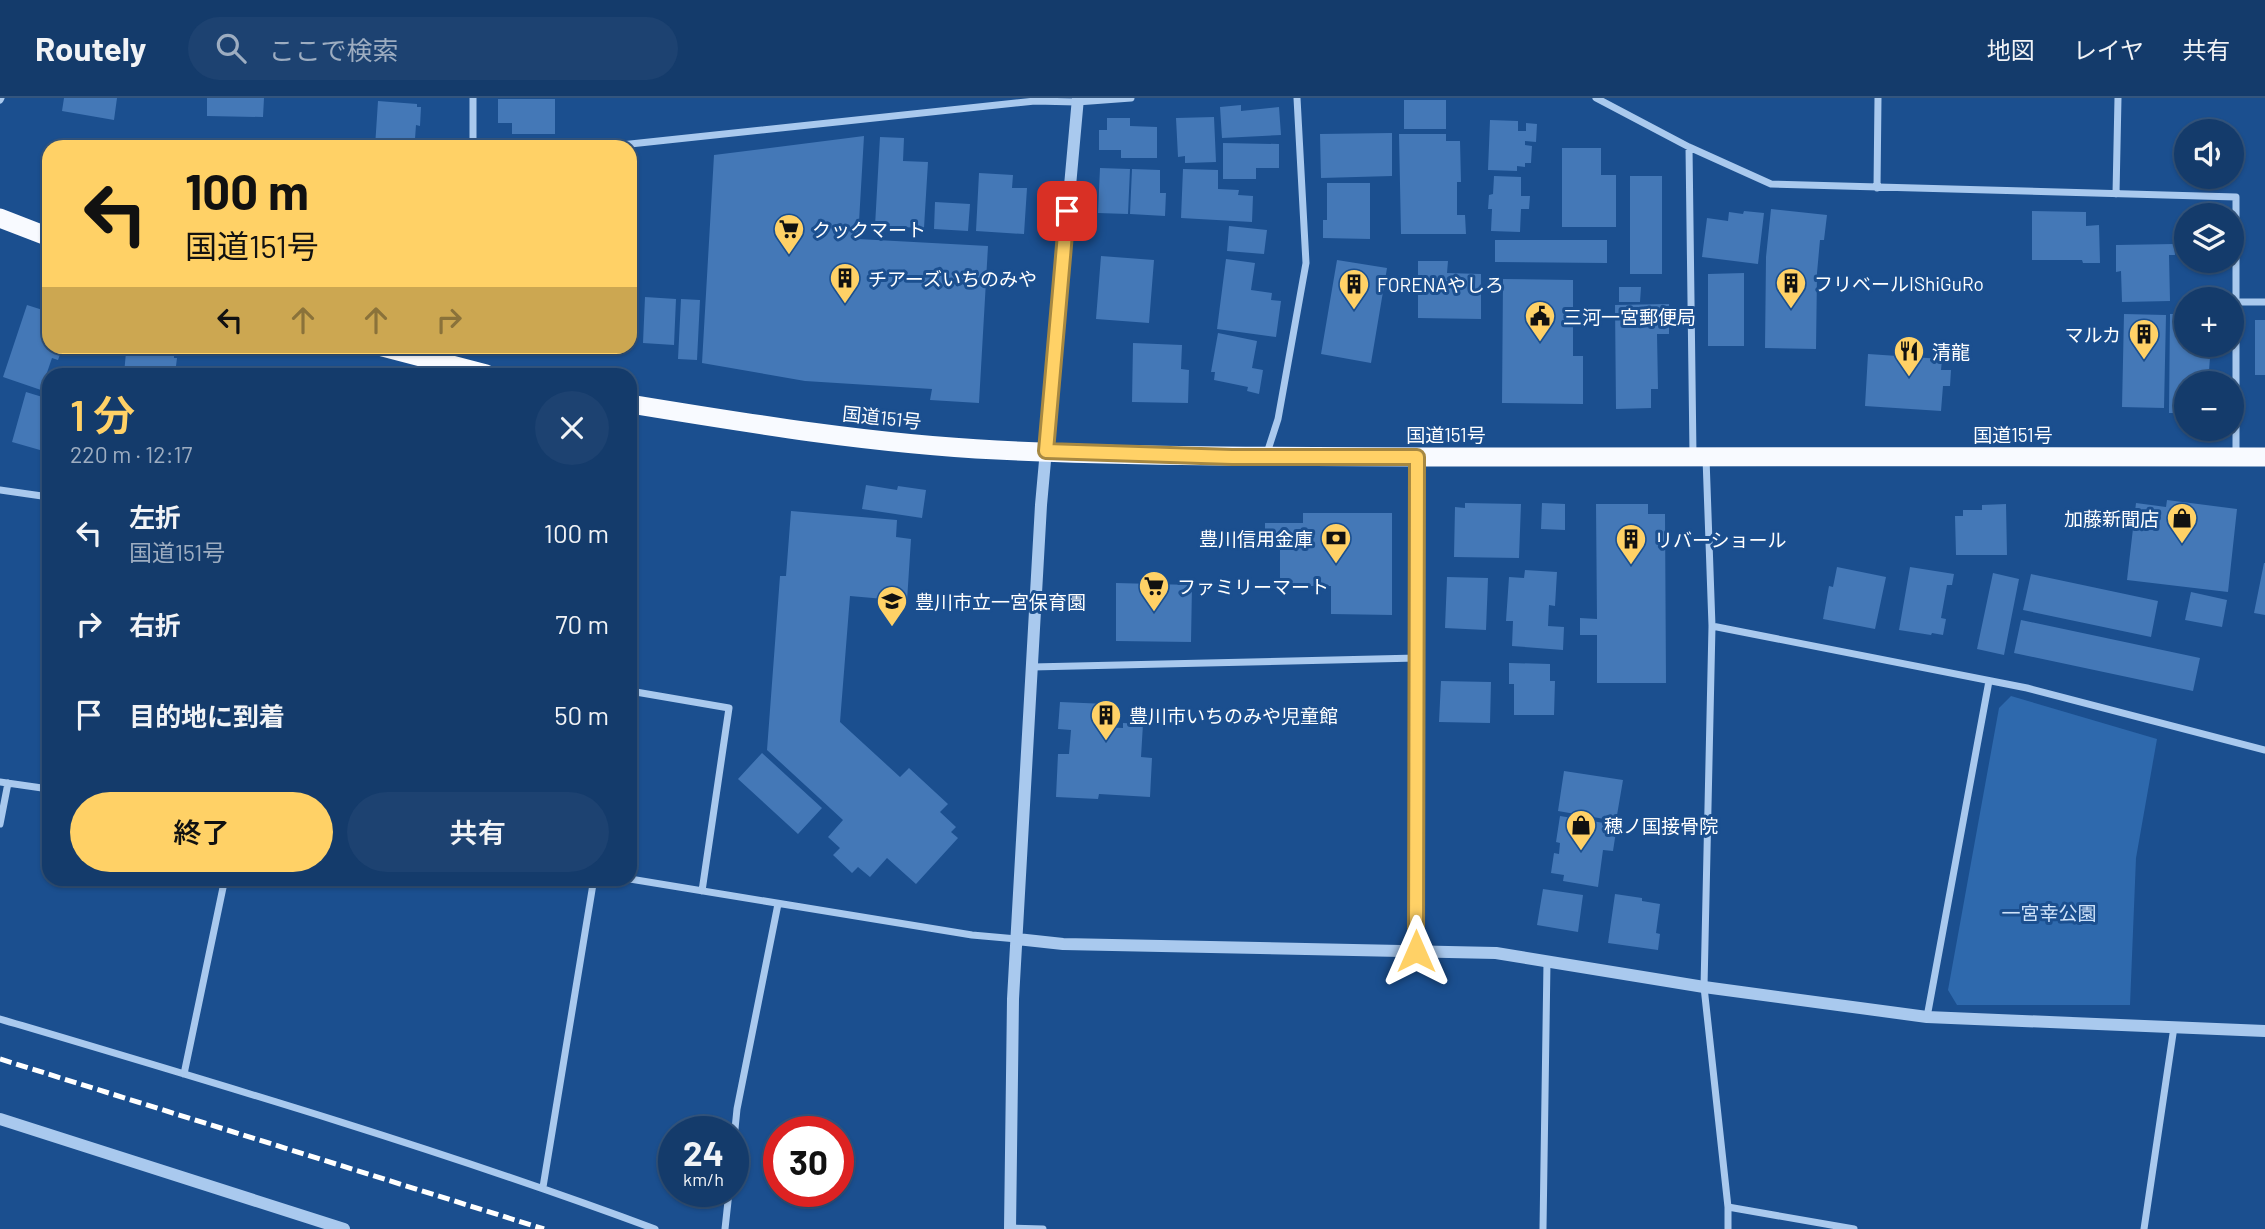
<!DOCTYPE html>
<html lang="ja">
<meta charset="utf-8">
<style>
body{margin:0;font-family:Barlow,"Noto Sans JP",sans-serif;background:#1d4271;color:#f1f3f6;height:100vh;display:flex;flex-direction:column;font-size:26px;white-space:nowrap}
*{box-sizing:border-box;margin:0}
p{font-size:23px;color:#9dadc1}
.icon{flex:none;width:38px;height:38px;fill:none;stroke:currentColor;stroke-width:2;stroke-linecap:round;stroke-linejoin:round}
.map{position:relative;flex:1;overflow:hidden}
.sheet{position:absolute;left:42px;top:270px;width:595px;height:518px;display:flex;flex-direction:column;background:#143b6b;border-radius:21px;box-shadow:0 2px 5px #0004,0 0 0 2px #33557e}
.sheet>*{flex:none}
.hud{position:absolute;left:42px;top:42px;width:595px;height:214px;border-radius:21px;box-shadow:0 2px 5px #0004,0 0 0 2px #33557e;background:#ffd166;color:#111;overflow:hidden}
.buttons{position:absolute;left:2174px;top:21px;display:grid;gap:14px}
.buttons a{display:grid;place-items:center;width:70px;height:70px;border-radius:50%;background:#143b6b;box-shadow:0 2px 5px #0004,0 0 0 2px #33557e;font-size:35px}
.speed{position:absolute;left:658px;top:1018px;display:flex;gap:14px;font-size:35px;font-weight:700;text-align:center}
.speed>*{display:grid;place-content:center;width:91px;height:91px;border-radius:50%;background:#143b6b;box-shadow:0 2px 5px #0004,0 0 0 2px #33557e;line-height:1}
.speed small{font-size:18px;font-weight:400}
.speed .limit{border:10px solid #d22;background:#fff;color:#111}
.pin{position:absolute;display:grid;place-items:center;width:60px;height:60px;color:#fff;margin:-30px;border-radius:14px;box-shadow:0 4px 10px #0006}
.me{position:absolute;width:77px;margin:-38px;rotate:0deg;stroke-linejoin:round;filter:drop-shadow(0 0 5px #0008)}
.turn{display:flex;align-items:center;gap:24px;height:147px;padding:0 28px;font-size:32px}
.turn .icon{width:91px;height:91px;stroke-width:2.5}
.turn b{display:block;font-size:49px;line-height:60px}
.lanes{display:flex;align-items:center;height:66px;padding:0 28px;background:#0003;justify-content:center;gap:35px;direction:ltr}
.lanes .off{opacity:.35}
.round{display:grid;place-items:center;flex:none;width:74px;height:74px;border-radius:37px;background:#1d4271}
.overview{display:flex;align-items:center;justify-content:space-between;height:119px;padding:0 28px}
h1{font-size:42px;font-weight:600;line-height:52px;color:#ffd166}
.button{display:flex;gap:14px;margin-top:auto;padding:14px 28px}
.button a{flex:1;height:80px;border-radius:42px;background:#ffd166;color:#111;font-size:28px;font-weight:600;line-height:80px;text-align:center}
.button a+a{background:#1d4271;color:#f1f3f6}
ul{padding:0;list-style:none}
li{display:flex;align-items:center;gap:21px;height:91px;padding:0 28px}
li div{flex:1}
li b{display:block;font-size:26px}
li em{font-style:normal}
header{display:flex;align-items:center;gap:42px;box-sizing:border-box;height:98px;padding:0 35px;background:#143b6b;border-bottom:2px solid #33557e}
header strong{font-size:33px}
nav{display:flex;gap:38px;margin-inline-start:auto;font-size:24px}
.search{width:490px;height:63px;background:#1d4271;display:flex;align-items:center;gap:18px;box-sizing:border-box;padding:0 24px;border-radius:38px;color:#9dadc1;font-size:26px}
.map>svg:first-child{display:block}
</style>
<header>
<strong>Routely</strong>
<div class="search"><svg class="icon" aria-label="search" viewBox="0 0 24 24"><circle cx="10" cy="10" r="6"/><path d="M15 15l6 6"/></svg>ここで検索</div>
<nav><a>地図</a><a>レイヤ</a><a>共有</a></nav>
</header>
<div class="map">
<svg width="2265" height="1131" viewBox="0 0 2265 1131">
<rect width="100%" height="100%" fill="#1b4f8f"/>
<path fill="#2e69ad" d="M2011 598 2157 641 2136 760 2130 907H1957L1948 892 1999 610Z"/>
<path fill="#4478b7" d="M64 0H117L114 22 62 13Z
M207 0H264L263 19 207 18Z
M498 1H555V36H512V25H498Z
M1404 2H1446V31H1404Z
M378 3 417 6V9H421L420 28 416 27 415 41H407V49H375Z
M1241 7V13L1279 9 1281 37 1222 40 1220 9Z
M1214 19 1216 64 1185 65V58L1178 59 1176 20Z
M1107 20H1130V28L1157 29V60H1121V52H1099V32H1107Z
M1490 22 1518 23V33H1526V25L1537 26 1536 44 1525 43V47L1532 48 1531 65H1525V69L1517 68V73L1488 72Z
M1392 35V78L1321 80 1320 36Z
M1399 36H1446V43H1460L1461 84H1457V117H1465L1466 136H1401Z
M864 38 858 141 988 148 979 305 930 302 932 291 805 283 702 265 714 57Z
M880 39 904 40 903 63 928 64 924 130 875 128Z
M1223 45 1279 46V70H1256V81H1223Z
M1562 50H1601V77H1616V129H1562Z
M1100 70 1130 71 1128 116 1098 115Z
M1132 71 1160 72V95H1166L1165 118 1130 116Z
M1183 71 1218 72V91L1239 92 1238 97 1253 98 1252 124 1181 120Z
M979 75 1013 77 1012 90H1027L1024 136 976 133Z
M1494 78 1521 79V98H1530L1529 111H1521L1520 134 1491 133 1492 111H1488L1489 97 1493 96Z
M1630 78H1662V176H1630Z
M1327 85H1370V141L1323 140V122H1327Z
M935 104 970 106 968 133 934 131Z
M1771 111 1827 117 1824 142H1820L1817 175 1816 251 1765 250 1766 159Z
M1744 113 1764 115 1758 166 1702 159 1707 120 1728 123 1729 114 1743 116Z
M2032 113 2086 114V128L2099 127 2100 165H2083L2082 162H2032Z
M1229 128 1267 132 1264 156 1227 153Z
M1495 142H1607V165L1495 164Z
M2174 146 2175 157H2169L2170 203 2122 204 2121 173 2116 174V147Z
M1101 158 1154 162 1149 225 1096 221Z
M1226 161 1255 165 1251 192 1272 195 1271 202 1281 203 1276 239 1217 231Z
M1337 162 1387 170 1371 265 1321 256Z
M1418 163H1448L1447 175 1481 176V221L1418 220Z
M1744 175V248H1708V176Z
M1503 181 1573 182V258H1583V306L1502 305Z
M1619 189H1641L1640 204H1619Z
M645 199 676 201 674 247 643 245Z
M681 201 700 202 697 262 678 261Z
M1669 206V236H1657L1658 291H1651V310L1616 311 1615 207Z
M27 207 49 214V248H63L58 262 52 260 41 292 3 279Z
M2124 216 2166 217 2164 310 2122 309Z
M2170 216H2186V247H2211L2208 285H2186V315H2169Z
M2255 222H2265V277H2255Z
M1218 235 1257 243 1252 270 1263 272 1259 296 1247 293 1248 289 1214 282 1215 274H1211Z
M1133 245 1182 247 1181 271 1189 272 1188 305 1132 304Z
M159 252 174 254V260H177L175 276H124L126 254 159 258Z
M1868 256 1942 261 1941 272H1951L1950 288H1943L1941 313 1865 308Z
M26 294 49 301V346L47 354 12 344Z
M866 387 897 392 898 388 926 392 922 420 862 411Z
M2167 402 2237 411 2228 494 2127 482 2136 405 2166 409Z
M1465 405 1521 406 1519 460 1454 459 1455 409 1465 410Z
M1542 405 1565 406V432L1541 431Z
M1596 406H1648V416H1665L1666 585H1597V537H1580V520L1597 521Z
M2006 406 2007 457H1956L1955 418H1963V412H1982V407Z
M791 413 897 422 896 439 911 441 907 503 850 498 840 624 900 679 909 670 948 706 940 714 956 729 951 734 958 740 916 786 887 760 870 779 858 769 852 775 833 757 840 750 828 739 843 722 767 652 780 478H786Z
M1303 415H1392V517L1331 516V488H1280V445H1265V425H1303Z
M2264 465H2265V517L2254 515Z
M1837 469 1886 479 1875 531 1823 521 1829 488 1833 489Z
M1910 469 1954 476 1952 487H1947L1941 520 1946 521 1943 537 1932 535 1931 537 1899 532Z
M1525 472 1557 474 1555 508 1549 507 1548 528 1564 529 1563 552 1512 548 1513 523H1506L1509 479 1524 480Z
M1993 475 2019 481 2004 557 1977 551Z
M2031 476 2158 503 2151 539 2023 512Z
M1447 479 1488 480 1486 532 1445 530Z
M1116 485 1192 487 1191 544 1116 543Z
M2191 494 2227 502 2222 529 2185 522Z
M2021 522 2200 560 2193 593 2014 555Z
M1509 565 1550 566V583H1555L1554 617H1514V586H1509Z
M1441 583 1491 584 1490 625 1439 624Z
M1060 604 1107 606 1105 629 1123 630V625L1143 626 1141 659 1152 660 1150 699 1099 696 1098 701 1056 699 1058 656H1069L1071 632 1058 631Z
M762 655 822 710 798 736 738 681Z
M1564 673 1623 682 1616 723 1558 713Z
M1560 718 1617 727 1613 753 1603 752 1598 789 1563 783 1564 777 1551 775 1554 755 1559 756 1560 745 1556 744Z
M1543 791 1583 797 1578 834 1537 827Z
M1615 796 1642 800V803L1660 806 1656 835 1660 836 1658 852 1608 845Z"/>
<g fill="none" stroke-linecap="round" stroke-linejoin="round">
<path stroke="#a9c9ee" stroke-width="7" d="M1596 0 1689 49 1771 86 2236 99V358
M0 2 1 0
M473 49V0
M602 49 1035 3 1077 4 1131 0
M1689 49 1693 356
M1877 90 1878 0
M2116 96 2118 0
M2237 204H2265
M1267 355 1278 321 1306 165 1297 0
M1706 360 1712 528 1704 889 1728 1109 1854 1131
M0 392 49 399
M1712 528 2027 590 2265 652
M1032 569 1417 560
M630 593 729 610 702 793
M0 684 49 691
M0 726 8 685
M624 780 972 837 1017 841
M1416 853 1417 359
M1927 919 1989 583
M0 921C219 986 440 1051 655 1131
M184 976 225 780
M733 1051 737 1011 778 806
M543 1089 594 780
M1010 1130 1043 1131
M725 1131 729 1094
M1543 1131 1547 864
M1728 1131V1109
M2144 1131 2174 929"/>
<path stroke="#a9c9ee" stroke-width="12" d="M1017 841 1063 846 1496 855 1704 889 1927 919 2265 933
M0 1021 344 1131
M1010 1131 1013 901 1041 407 1078 0"/>
<path stroke="#f8faff" stroke-width="19" d="M0 120 49 139
M379 248 486 276
M630 306C752 326 874 346 997 352 1156 360 1316 358 1475 359 1738 360 2002 357 2265 359"/>
<path stroke="#fff" stroke-width="5" stroke-dasharray="12 5" stroke-linecap="butt" d="M0 961 544 1131"/>
</g>
<g fill="none" stroke-linecap="round" stroke-linejoin="round">
<g stroke="#a68842" stroke-width="18">
<path id="route" d="M1067 113 1046 353 1232 359H1417L1416 853"/>
</g>
<use href="#route" stroke="#ffd166" stroke-width="12"/>
</g>
<defs>
<g id="supermarket-pin" transform="scale(1.575)"><path d="M0 17L-7.5 6A9.5 9.5 0 1 1 7.5 6Z" fill="#ffd166" stroke="#1b4f8f"/><path d="M-6-5.5h2.5l.6 2H6L4.5 2H-2.5L-4.4-4H-6ZM-1.5 3.2a1.3 1.3 0 1 0 .1 0ZM3 3.2a1.3 1.3 0 1 0 .1 0Z" fill="#111"/></g>
<g id="building-pin" transform="scale(1.575)"><path d="M0 17L-7.5 6A9.5 9.5 0 1 1 7.5 6Z" fill="#ffd166" stroke="#1b4f8f"/><path d="M-4-6H4V6H1V3H-1V6H-4ZM-2.5-4.3h1.7v1.8h-1.7ZM.8-4.3h1.7v1.8H.8ZM-2.5-1h1.7V.8h-1.7ZM.8-1h1.7V.8H.8Z" fill="#111"/></g>
<g id="civic-pin" transform="scale(1.575)"><path d="M0 17L-7.5 6A9.5 9.5 0 1 1 7.5 6Z" fill="#ffd166" stroke="#1b4f8f"/><path d="M-.6-6.5H3V-4.5H.6V-3L4-1V1h2V6H-6V1h2V-1L-.6-3ZM-1.2 2.5V6h2.4V2.5Z" fill="#111"/></g>
<g id="restaurant-pin" transform="scale(1.575)"><path d="M0 17L-7.5 6A9.5 9.5 0 1 1 7.5 6Z" fill="#ffd166" stroke="#1b4f8f"/><path d="M-5-6h1v4h1v-4h1v4h1v-4h1v5L-1.5 .5V6h-2V.5L-5-1ZM5-6V6H3V1.5H1.5Q1.5-4 5-6Z" fill="#111"/></g>
<g id="shop-pin" transform="scale(1.575)"><path d="M0 17L-7.5 6A9.5 9.5 0 1 1 7.5 6Z" fill="#ffd166" stroke="#1b4f8f"/><path d="M-5-2.5h2.3a2.7 3.5 0 0 1 5.4 0H5L5.5 6h-11ZM-1.5-2.5h3a1.5 2.3 0 0 0-3 0Z" fill="#111"/></g>
<g id="bank-pin" transform="scale(1.575)"><path d="M0 17L-7.5 6A9.5 9.5 0 1 1 7.5 6Z" fill="#ffd166" stroke="#1b4f8f"/><path d="M-6-4H6V4H-6ZM0-2.3a2.3 2.3 0 1 0 0 4.6a2.3 2.3 0 1 0 0-4.6Z" fill="#111"/></g>
<g id="school-pin" transform="scale(1.575)"><path d="M0 17L-7.5 6A9.5 9.5 0 1 1 7.5 6Z" fill="#ffd166" stroke="#1b4f8f"/><path d="M0-5L7-2L0 1L-7-2ZM-4 1L0 2.5L4 1V4Q0 6-4 4Z" fill="#111"/></g>
</defs>
<g fill-rule="evenodd">
<use href="#supermarket-pin" x="789" y="131"/>
<use href="#building-pin" x="845" y="180"/>
<use href="#building-pin" x="1791" y="185"/>
<use href="#building-pin" x="1354" y="186"/>
<use href="#civic-pin" x="1540" y="218"/>
<use href="#building-pin" x="2144" y="236"/>
<use href="#restaurant-pin" x="1909" y="253"/>
<use href="#shop-pin" x="2182" y="420"/>
<use href="#bank-pin" x="1336" y="440"/>
<use href="#building-pin" x="1631" y="441"/>
<use href="#supermarket-pin" x="1154" y="488"/>
<use href="#school-pin" x="892" y="503"/>
<use href="#building-pin" x="1106" y="617"/>
<use href="#shop-pin" x="1581" y="727"/>
</g>
<g text-anchor="middle" dominant-baseline="central" stroke-width="6" stroke-linejoin="round" paint-order="stroke">
<g font-size="19" fill="#fff" stroke="#1b4f8f" text-anchor="start">
<text x="812" y="131">クックマート</text>
<text x="868" y="180">チアーズいちのみや</text>
<text x="1814" y="185">フリベールIShiGuRo</text>
<text x="1377" y="186">FORENAやしろ</text>
<text x="1563" y="218">三河一宮郵便局</text>
<text x="2121" y="236" text-anchor="end">マルカ</text>
<text x="1932" y="253">清龍</text>
<text x="2159" y="420" text-anchor="end">加藤新聞店</text>
<text x="1313" y="440" text-anchor="end">豊川信用金庫</text>
<text x="1654" y="441">リバーショール</text>
<text x="1177" y="488">ファミリーマート</text>
<text x="915" y="503">豊川市立一宮保育園</text>
<text x="1129" y="617">豊川市いちのみや児童館</text>
<text x="1604" y="727">穂ノ国接骨院</text>
</g>
<g font-size="19" fill="#fff" stroke="#1b4f8f">
<text transform="translate(882 319) rotate(6)">国道151号</text>
<text x="1446" y="336">国道151号</text>
<text x="2013" y="336">国道151号</text>
</g>
<g font-size="19" fill="#cfe3fa" stroke="#1b4f8f">
<text x="2049" y="814">一宮幸公園</text>
</g>
</g>
</svg>
<div class="buttons">
<a><svg class="icon" aria-label="sound" viewBox="0 0 24 24"><path d="M4 9h4l5-4v14l-5-4H4zM17 9q2 3 0 6"/></svg></a>
<a><svg class="icon" aria-label="layers" viewBox="0 0 24 24"><path d="M12 4l9 5-9 5-9-5zM3 14l9 5 9-5"/></svg></a>
<a>+</a>
<a>−</a>
</div>
<div class="speed"><div>24<small>km/h</small></div><div class="limit">30</div></div>
<div class="pin" style="left:1067px;top:113px;background:#d93025"><svg class="icon" aria-label="arrive" viewBox="0 0 24 24"><path d="M6 21V4h12l-3 4 3 4H6"/></svg></div>
<svg class="me" style="left:1416px;top:853px" viewBox="-20 -20 40 40"><path d="M0-17L14 15 0 8-14 15z" fill="#ffd166" stroke="#fff" stroke-width="4"/></svg>
<div class="hud">
<div class="turn"><svg class="icon" aria-label="left" viewBox="0 0 24 24"><path d="M17 20v-9H6M10 6l-5 5 5 5"/></svg><div><b>100 m</b>国道151号</div></div>
<div class="lanes"><svg class="icon" aria-label="left" viewBox="0 0 24 24"><path d="M17 20v-9H6M10 6l-5 5 5 5"/></svg><svg class="icon off" aria-label="ahead" viewBox="0 0 24 24"><path d="M12 20V5M6 11l6-6 6 6"/></svg><svg class="icon off" aria-label="ahead" viewBox="0 0 24 24"><path d="M12 20V5M6 11l6-6 6 6"/></svg><svg class="icon off" aria-label="right" viewBox="0 0 24 24"><path d="M7 20v-9h11M14 6l5 5-5 5"/></svg></div>
</div>
<section class="sheet">
<div class="overview"><div><h1>1 分</h1><p>220 m · 12:17</p></div><a class="round"><svg class="icon" aria-label="close" viewBox="0 0 24 24"><path d="M6 6l12 12M18 6L6 18"/></svg></a></div>
<ul>
<li><svg class="icon" aria-label="left" viewBox="0 0 24 24"><path d="M17 20v-9H6M10 6l-5 5 5 5"/></svg><div><b>左折</b><p>国道151号</p></div><em>100 m</em></li>
<li><svg class="icon" aria-label="right" viewBox="0 0 24 24"><path d="M7 20v-9h11M14 6l5 5-5 5"/></svg><div><b>右折</b></div><em>70 m</em></li>
<li><svg class="icon" aria-label="arrive" viewBox="0 0 24 24"><path d="M6 21V4h12l-3 4 3 4H6"/></svg><div><b>目的地に到着</b></div><em>50 m</em></li>
</ul>
<div class="button"><a>終了</a><a>共有</a></div>
</section>
</div>
